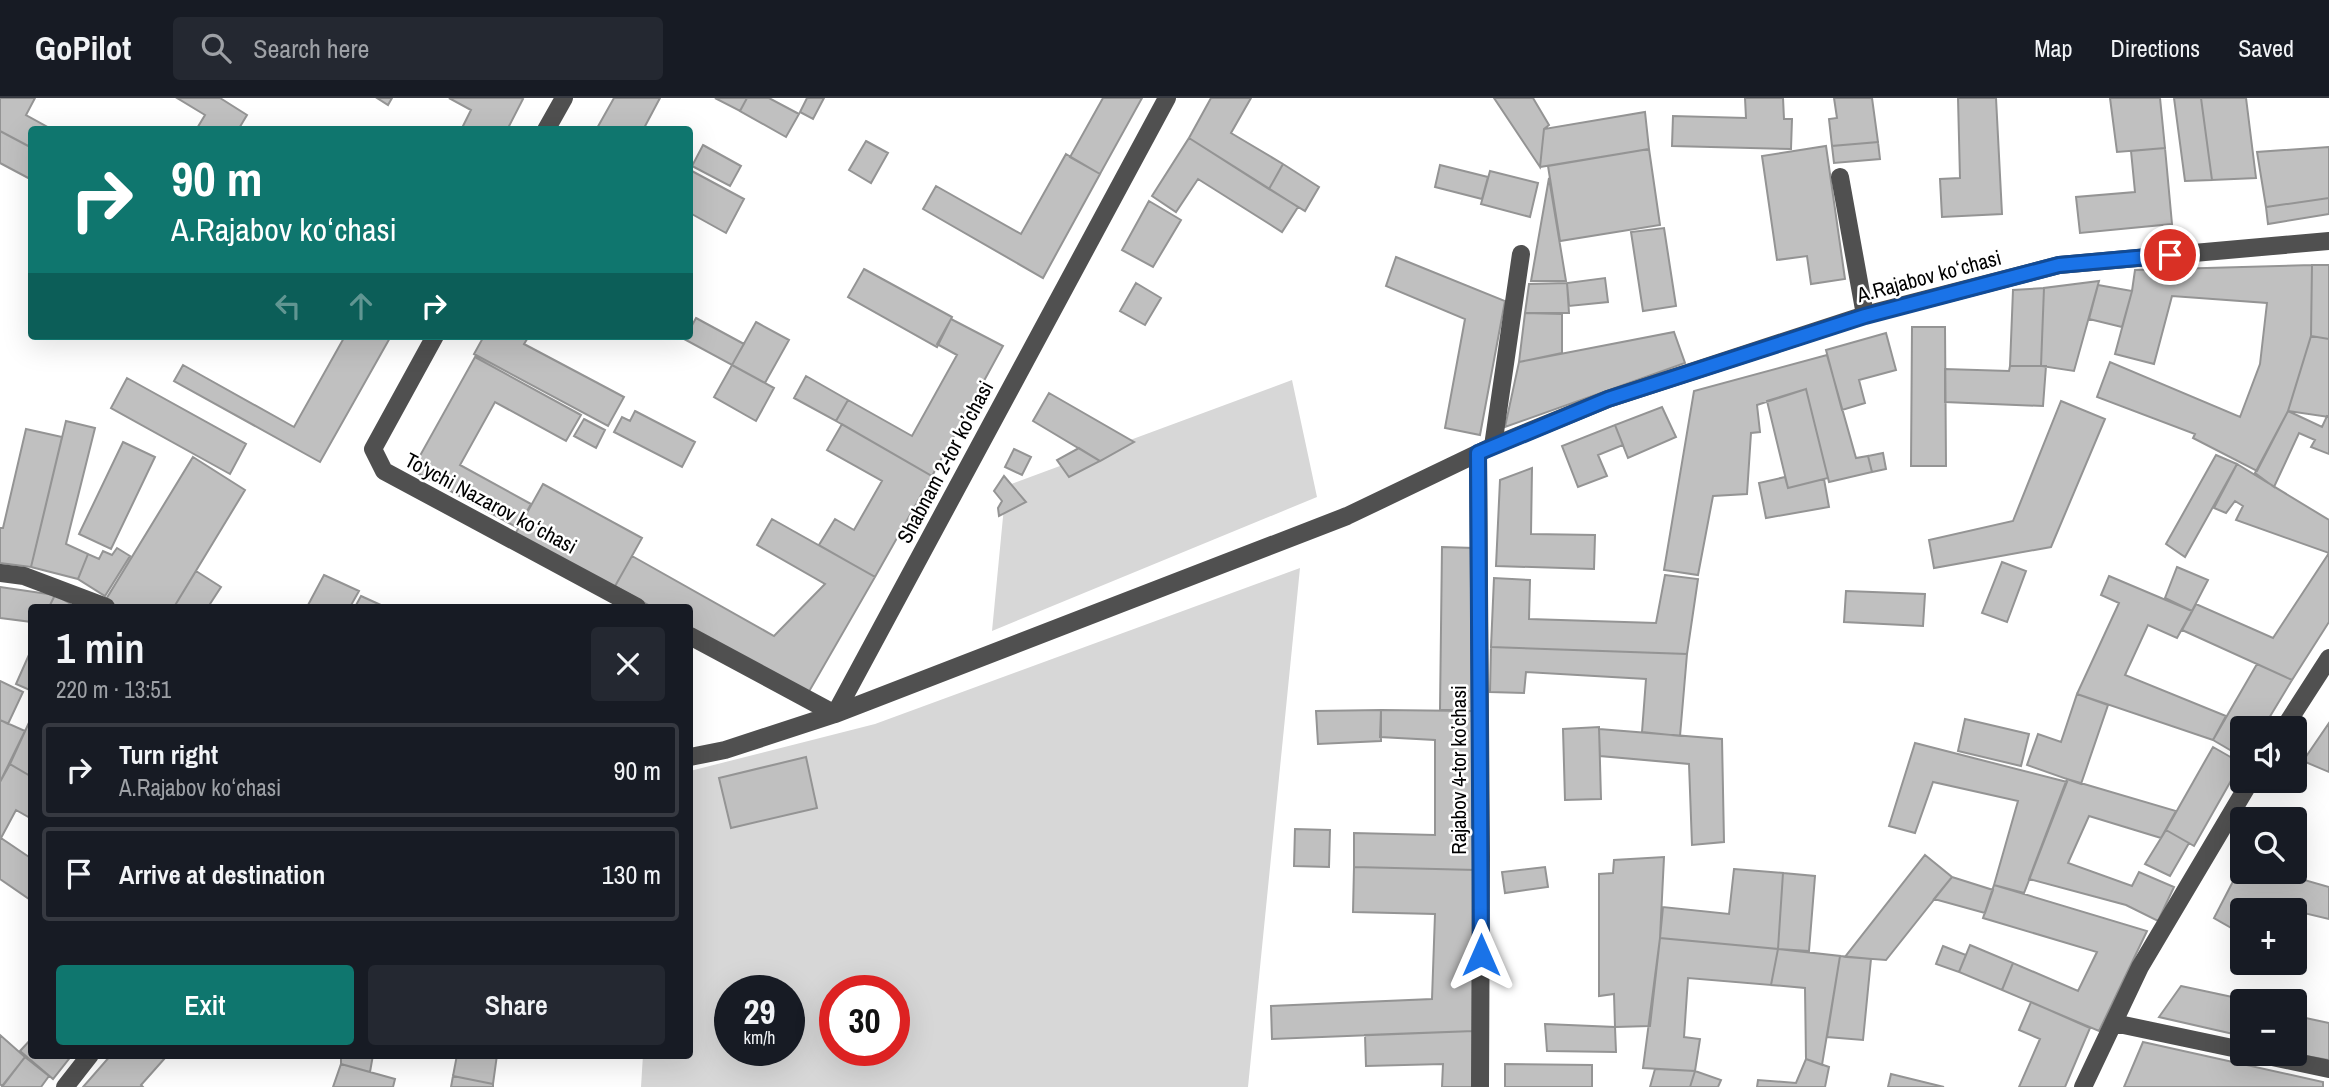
<!DOCTYPE html>
<meta charset="utf-8">
<style>
body{margin:0;font-family:"Archivo Narrow",sans-serif;background:#242831;color:#f1f3f6;height:100vh;display:flex;flex-direction:column;font-size:26px;white-space:nowrap}
*{box-sizing:border-box;margin:0}
p{font-size:23px;color:#9ea1a6}
.icon{flex:none;width:38px;height:38px;fill:none;stroke:currentColor;stroke-width:2;stroke-linecap:round;stroke-linejoin:round}
.map{position:relative;flex:1;overflow:hidden}
.sheet{position:absolute;left:28px;top:506px;width:665px;height:455px;display:flex;flex-direction:column;background:#171b24;border-radius:7px;box-shadow:0 7px 28px #0002}
.sheet>*{flex:none}
.hud{position:absolute;left:28px;top:28px;width:665px;height:214px;border-radius:7px;box-shadow:0 7px 28px #0002;background:#0f766e;color:#fff;overflow:hidden}
.fabs{position:absolute;left:2230px;top:618px;display:grid;gap:14px}
.fabs a{display:grid;place-items:center;width:77px;height:77px;border-radius:7px;background:#171b24;box-shadow:0 7px 28px #0002;font-size:35px}
.speed{position:absolute;left:714px;top:877px;display:flex;gap:14px;font-size:35px;font-weight:700;text-align:center}
.speed>*{display:grid;place-content:center;width:91px;height:91px;border-radius:50%;background:#171b24;box-shadow:0 7px 28px #0002;line-height:1}
.speed small{font-size:18px;font-weight:400}
.speed .limit{border:10px solid #d22;background:#fff;color:#111}
.pin{position:absolute;display:grid;place-items:center;width:60px;height:60px;color:#fff;margin:-30px;border:4px solid #fff;border-radius:50%;box-shadow:0 2px 7px #0007}
.me{position:absolute;width:77px;margin:-38px;rotate:0deg;stroke-linejoin:round;filter:drop-shadow(0 0 5px #0008)}
.turn{display:flex;align-items:center;gap:24px;height:147px;padding:0 28px;font-size:32px}
.turn .icon{width:91px;height:91px;stroke-width:2.5}
.turn b{display:block;font-size:49px;line-height:60px}
.lanes{display:flex;align-items:center;height:66px;padding:0 28px;background:#0003;justify-content:center;gap:35px;direction:ltr}
.lanes .off{opacity:.35}
.round{display:grid;place-items:center;flex:none;width:74px;height:74px;border-radius:7px;background:#242831}
.overview{display:flex;align-items:center;justify-content:space-between;height:119px;padding:0 28px}
h1{font-size:42px;font-weight:600;line-height:52px}
.button{display:flex;gap:14px;margin-top:auto;padding:14px 28px}
.button a{flex:1;height:80px;border-radius:7px;background:#0f766e;color:#fff;font-size:28px;font-weight:600;line-height:80px;text-align:center}
.button a+a{background:#242831;color:#f1f3f6}
ul{padding:0;list-style:none}
li{display:flex;align-items:center;gap:21px;height:94px;margin:0 14px 10px;padding:0 14px;border:4px solid #363941;border-radius:7px}
li div{flex:1}
li b{display:block;font-size:26px}
li em{font-style:normal}
header{display:flex;align-items:center;gap:42px;box-sizing:border-box;height:98px;padding:0 35px;background:#171b24;border-bottom:2px solid #363941}
header strong{font-size:33px}
nav{display:flex;gap:38px;margin-inline-start:auto;font-size:24px}
.search{width:490px;height:63px;background:#242831;display:flex;align-items:center;gap:18px;box-sizing:border-box;padding:0 24px;border-radius:7px;color:#9ea1a6;font-size:26px}
.map>svg:first-child{display:block}
</style>
<header>
<strong>GoPilot</strong>
<div class="search"><svg class="icon" aria-label="search" viewBox="0 0 24 24"><circle cx="10" cy="10" r="6"/><path d="M15 15l6 6"/></svg>Search here</div>
<nav><a>Map</a><a>Directions</a><a>Saved</a></nav>
</header>
<div class="map">
<svg width="2329" height="989" viewBox="0 0 2329 989">
<rect width="100%" height="100%" fill="#fff"/>
<path fill="#d7d7d7" fill-rule="evenodd" d="M1292 282 1317 399 992 533 1006 388Z
M1300 470 1248 989H641L643 957H690V673L875 626ZM730 892H789V952H730ZM835 892H894V952H835Z"/>
<path fill="#c0c0c0" stroke="#949494" stroke-width="2" d="M0 0H35L26 17 53 32H32V50L0 33Z
M177 0H220L247 17 238 32H196L205 17Z
M377 0H392L388 7Z
M449 0H521L523 1 507 32H461L471 12Z
M614 0H660L643 32H596Z
M715 0H747L740 13Z
M747 0H769L799 16 786 39 740 13Z
M807 0H824L813 21 800 14Z
M1103 0H1142L1100 76 1070 59Z
M1211 0H1251L1231 35 1283 66 1269 91 1189 40Z
M1494 0H1533L1549 27 1544 31 1540 69Z
M1745 0H1783L1784 21H1792L1791 51 1672 48 1673 18 1746 20Z
M1834 0H1872L1878 44 1832 48 1829 21 1837 20Z
M1958 0H1996L2002 116 1942 119 1940 81 1960 80Z
M2110 0H2160L2165 50 2117 54Z
M2174 0H2201L2212 82 2185 83Z
M2201 0H2246L2256 80 2212 82Z
M1645 14 1649 51 1540 69 1544 31Z
M0 33 32 50V82L0 65Z
M1189 40 1298 109 1282 134 1198 81 1176 114 1152 98Z
M866 43 888 55 871 85 849 72Z
M1878 44 1880 61 1834 65 1832 48Z
M703 47 741 68 730 88 692 68Z
M1826 48 1845 181 1811 186 1807 158 1777 162 1762 58Z
M2329 49V100L2266 109 2257 54Z
M2165 50 2172 126 2080 135 2076 99 2135 94 2131 53Z
M1649 51 1660 127 1560 143 1548 68Z
M1066 56 1100 76 1043 180 923 111 936 88 1021 136Z
M1283 66 1319 89 1305 113 1269 91Z
M1440 67 1488 79 1482 101 1435 89Z
M690 72 744 101 726 135 690 115Z
M1490 73 1538 85 1530 119 1481 106Z
M1549 80 1566 183H1531Z
M2329 100V116L2268 126 2266 109Z
M1149 103 1181 122 1153 169 1122 152Z
M1664 130 1676 208 1643 213 1631 134Z
M1396 159 1505 203 1480 337 1445 330 1465 221 1386 188Z
M2312 167H2329V241L2311 238Z
M2312 167 2311 238 2288 313 2257 373 2193 340 2195 336 2097 299 2110 264 2240 319 2260 266 2267 205 2172 198 2154 266 2115 256 2132 193 2135 172Z
M864 171 952 219 937 249 848 199Z
M1605 180 1608 204 1569 208 1567 185Z
M2099 183 2074 273 2041 268 2044 190Z
M1136 185 1161 200 1145 227 1120 213Z
M1567 185 1569 215H1525L1529 186Z
M2098 187 2132 193 2122 229 2089 221Z
M2044 190 2041 268H2010L2013 192Z
M1525 215 1562 216V255L1519 264Z
M696 220 744 246 732 267 684 241 690 238V231Z
M951 221 1003 248 932 378 836 323 848 302 912 338 957 257 937 246Z
M756 224 789 242 765 285 732 267Z
M1912 229H1945L1946 368H1911Z
M1674 234 1685 265 1505 329 1519 264Z
M1886 235 1896 272 1859 282 1865 305 1842 312 1826 252Z
M345 238H391L320 364 174 283 183 267 294 329Z
M484 238H529L524 246 624 299 608 328 474 256Z
M2311 238 2329 241V319L2288 313Z
M1827 257 1856 360 1868 358 1872 374 1829 384 1806 291 1757 307 1760 334 1751 335 1747 396 1713 398 1698 477 1664 472 1694 293Z
M475 259 581 317 566 343 495 304 460 367 531 406 518 430 412 372Z
M732 267 774 290 756 323 714 299Z
M2010 268H2046L2043 308 1945 304V271L2009 273Z
M806 278 848 302 836 323 794 300Z
M127 280 246 346 230 376 111 310Z
M1806 291 1828 380 1788 390 1767 303Z
M1049 295 1134 344 1100 363 1033 323Z
M2061 303 2105 321 2051 449 1934 470 1929 442 2013 423Z
M1662 309 1676 339 1628 360 1615 327Z
M635 313 695 344 682 369 614 334 622 319 630 323Z
M2288 313 2322 329 2327 318 2329 319V356L2311 349 2315 342 2299 335 2274 389 2255 375Z
M584 321 605 332 596 350 574 338Z
M66 323 95 330 66 446 88 456 78 481 31 469Z
M842 326 932 378 875 479 819 447 835 421 854 432 882 383 827 352Z
M1615 327 1623 347 1598 357 1607 378 1578 389 1562 348Z
M26 331 62 339 31 469 0 465V430H3Z
M123 344 155 359 111 451 79 436Z
M1079 350 1100 363 1069 379 1057 362Z
M1014 351 1031 359 1022 377 1005 369Z
M1883 355 1886 371 1872 374 1868 358Z
M2216 357 2237 366 2185 459 2166 446Z
M193 359 245 392 174 509H115L105 503Z
M2237 366 2329 422V455L2236 422 2243 408 2235 403 2226 415 2214 410Z
M1532 370 1531 436 1595 437 1594 471 1496 468 1500 382Z
M1004 378 1026 404 999 418 998 410 1002 403 994 393Z
M1785 379 1788 390 1824 381 1829 409 1766 420 1759 385Z
M543 386 642 440 613 492 514 438Z
M772 421 875 479 807 597 690 530V509H652L615 488 632 458 774 538 825 486 757 447Z
M1442 449 1474 450 1472 613 1440 612Z
M117 450 130 458 105 498 78 481 88 456 99 461 103 453 112 457Z
M2329 455V524L2292 582 2182 532 2196 506 2273 540Z
M2002 464 2026 473 2007 524 1982 515Z
M2177 469 2208 482 2192 513 2165 500Z
M196 473 221 489 208 509H174Z
M324 477 359 493 350 509H307Z
M1665 477 1698 481 1687 556 1491 549 1494 480 1530 482 1529 521 1656 525Z
M2109 478 2192 513 2177 540 2148 527 2125 577 2226 618 2213 642 2077 596 2119 505 2101 497Z
M0 489 55 497 49 509H32V524L0 520Z
M1846 493 1925 496 1923 528 1844 524Z
M55 497 76 509H49Z
M361 498 383 508V509H355Z
M1491 549 1687 556 1680 638 1642 634 1646 581 1526 574 1524 595 1490 594Z
M32 550V593L16 586Z
M2257 566 2292 582 2263 630H2242V659L2213 642Z
M0 583 23 594 8 626 0 622Z
M2077 596 2108 607 2081 686 2027 667 2038 636 2061 644Z
M1381 612V643L1318 646 1316 613Z
M1381 612 1472 613 1476 772 1354 769V735L1435 737V642L1380 639Z
M32 618V679L10 666Z
M1965 621 2029 636 2021 668 1958 653Z
M0 622 25 633 0 684Z
M2329 625V674L2303 663Z
M1599 629 1601 701 1565 702 1563 631Z
M1599 631 1722 641 1724 744 1692 747 1689 666 1600 658Z
M1915 645 2067 684 2024 795 1994 787 2018 703 1933 684 1915 735 1889 728Z
M2213 649 2241 665 2194 748 2166 732Z
M806 659 817 710 731 730 719 680Z
M10 666 32 679V721L16 712 1 740 32 761V803L0 781V684Z
M2067 681 2176 713 2161 740 2089 718 2068 765 2132 788 2139 774 2174 789 2158 823 2126 807 2029 781Z
M1295 731 1330 732 1329 769 1294 768Z
M2166 732 2189 745 2170 778 2145 766Z
M1925 757 1952 779 1886 862 1845 859Z
M1664 759 1660 840 1650 928 1615 929 1614 896 1599 898V776L1613 775 1614 762Z
M2242 766V774H2276L2329 789V821L2262 805 2258 812H2242V836L2214 820Z
M1354 769 1476 772 1473 933 1272 941 1271 908 1432 901 1435 816 1353 814Z
M1545 769 1548 789 1505 795 1502 774Z
M1734 771 1783 775 1778 851 1660 840 1663 809 1729 816Z
M1783 775 1815 778 1809 853 1778 851Z
M1952 779 1993 792 1985 815 1934 801Z
M1994 787 2147 833 2099 933 2002 892 2013 865 2078 893 2097 854 1983 820Z
M1660 840 1778 851 1771 887 1688 880 1684 939 1700 941 1695 973 1643 970Z
M1970 847 2013 865 2002 892 1959 874Z
M1943 848 1966 857 1959 874 1936 866Z
M1778 851 1840 858 1822 967 1806 961 1805 890 1771 887Z
M1840 858 1871 861 1863 942 1827 939Z
M2181 888 2251 903H2242V938L2159 919Z
M2031 904 2090 930 2065 989H2019L2040 941 2019 932Z
M2294 913 2301 914 2294 943Z
M2301 919 2329 925V962L2294 956Z
M1545 926 1615 929 1616 954 1547 953Z
M1473 933V989H1442L1443 966 1366 968 1365 937Z
M0 937 25 959 2 988 0 986Z
M32 940V957H72L53 981 20 953Z
M2143 944 2323 984V989H2124Z
M111 957H162L165 960 141 987 143 989H83Z
M341 957H373L370 974 341 966Z
M457 957H497L493 986 453 978Z
M25 959 49 978 41 989H2Z
M1806 961 1829 969 1825 989H1757L1758 982 1796 985Z
M341 966 395 981 393 989H333Z
M1505 966 1592 967V989H1505Z
M1655 971 1695 973 1690 989H1650Z
M1695 973 1721 982 1718 989H1690Z
M1891 976 1944 989H1888Z
M453 978 493 986V989H451Z"/>
<g fill="none" stroke-linecap="round" stroke-linejoin="round">
<path stroke="#505050" stroke-width="18" d="M546 32 564 0
M1840 79 1865 217
M435 238 373 351 384 373 637 509
M1493 348 1521 156
M1478 355 1481 758 1480 989
M0 475 24 478 106 509
M690 538 835 616 1347 418 1493 348 1608 301 1865 217 2059 167 2329 143
M2284 630 2329 560
M690 659 725 652 835 616 1167 0
M2114 925 2242 952
M2258 956 2329 971
M65 989 90 957
M2083 989 2140 869 2251 682"/>
</g>
<g fill="none" stroke-linecap="round" stroke-linejoin="round">
<g stroke="#114b97" stroke-width="18">
<path id="route" d="M1481 857 1478 355 1608 301 1865 218 2059 167 2170 157"/>
</g>
<use href="#route" stroke="#1a73e8" stroke-width="12"/>
</g>
<g text-anchor="middle" dominant-baseline="central" stroke-width="5" stroke-linejoin="round" paint-order="stroke">
<g font-size="21" fill="#000" stroke="#fff">
<text transform="translate(1929 178) rotate(-15)">A.Rajabov koʻchasi</text>
<text transform="translate(945 364) rotate(-62)">Shabnam 2-tor koʼchasi</text>
<text transform="translate(491 405) rotate(28)">To'ychi Nazarov koʻchasi</text>
<text transform="translate(1458 672) rotate(-90)">Rajabov 4-tor koʼchasi</text>
</g>
</g>
</svg>
<div class="fabs">
<a><svg class="icon" aria-label="sound" viewBox="0 0 24 24"><path d="M4 9h4l5-4v14l-5-4H4zM17 9q2 3 0 6"/></svg></a>
<a><svg class="icon" aria-label="search" viewBox="0 0 24 24"><circle cx="10" cy="10" r="6"/><path d="M15 15l6 6"/></svg></a>
<a>+</a>
<a>−</a>
</div>
<div class="speed"><div>29<small>km/h</small></div><div class="limit">30</div></div>
<div class="pin" style="left:2170px;top:157px;background:#d93025"><svg class="icon" aria-label="arrive" viewBox="0 0 24 24"><path d="M6 21V4h12l-3 4 3 4H6"/></svg></div>
<svg class="me" style="left:1481px;top:857px" viewBox="-20 -20 40 40"><path d="M0-17L14 15 0 8-14 15z" fill="#1a73e8" stroke="#fff" stroke-width="4"/></svg>
<div class="hud">
<div class="turn"><svg class="icon" aria-label="right" viewBox="0 0 24 24"><path d="M7 20v-9h11M14 6l5 5-5 5"/></svg><div><b>90 m</b>A.Rajabov koʻchasi</div></div>
<div class="lanes"><svg class="icon off" aria-label="left" viewBox="0 0 24 24"><path d="M17 20v-9H6M10 6l-5 5 5 5"/></svg><svg class="icon off" aria-label="ahead" viewBox="0 0 24 24"><path d="M12 20V5M6 11l6-6 6 6"/></svg><svg class="icon" aria-label="right" viewBox="0 0 24 24"><path d="M7 20v-9h11M14 6l5 5-5 5"/></svg></div>
</div>
<section class="sheet">
<div class="overview"><div><h1>1 min</h1><p>220 m · 13:51</p></div><a class="round"><svg class="icon" aria-label="close" viewBox="0 0 24 24"><path d="M6 6l12 12M18 6L6 18"/></svg></a></div>
<ul>
<li><svg class="icon" aria-label="right" viewBox="0 0 24 24"><path d="M7 20v-9h11M14 6l5 5-5 5"/></svg><div><b>Turn right</b><p>A.Rajabov koʻchasi</p></div><em>90 m</em></li>
<li><svg class="icon" aria-label="arrive" viewBox="0 0 24 24"><path d="M6 21V4h12l-3 4 3 4H6"/></svg><div><b>Arrive at destination</b></div><em>130 m</em></li>
</ul>
<div class="button"><a>Exit</a><a>Share</a></div>
</section>
</div>
